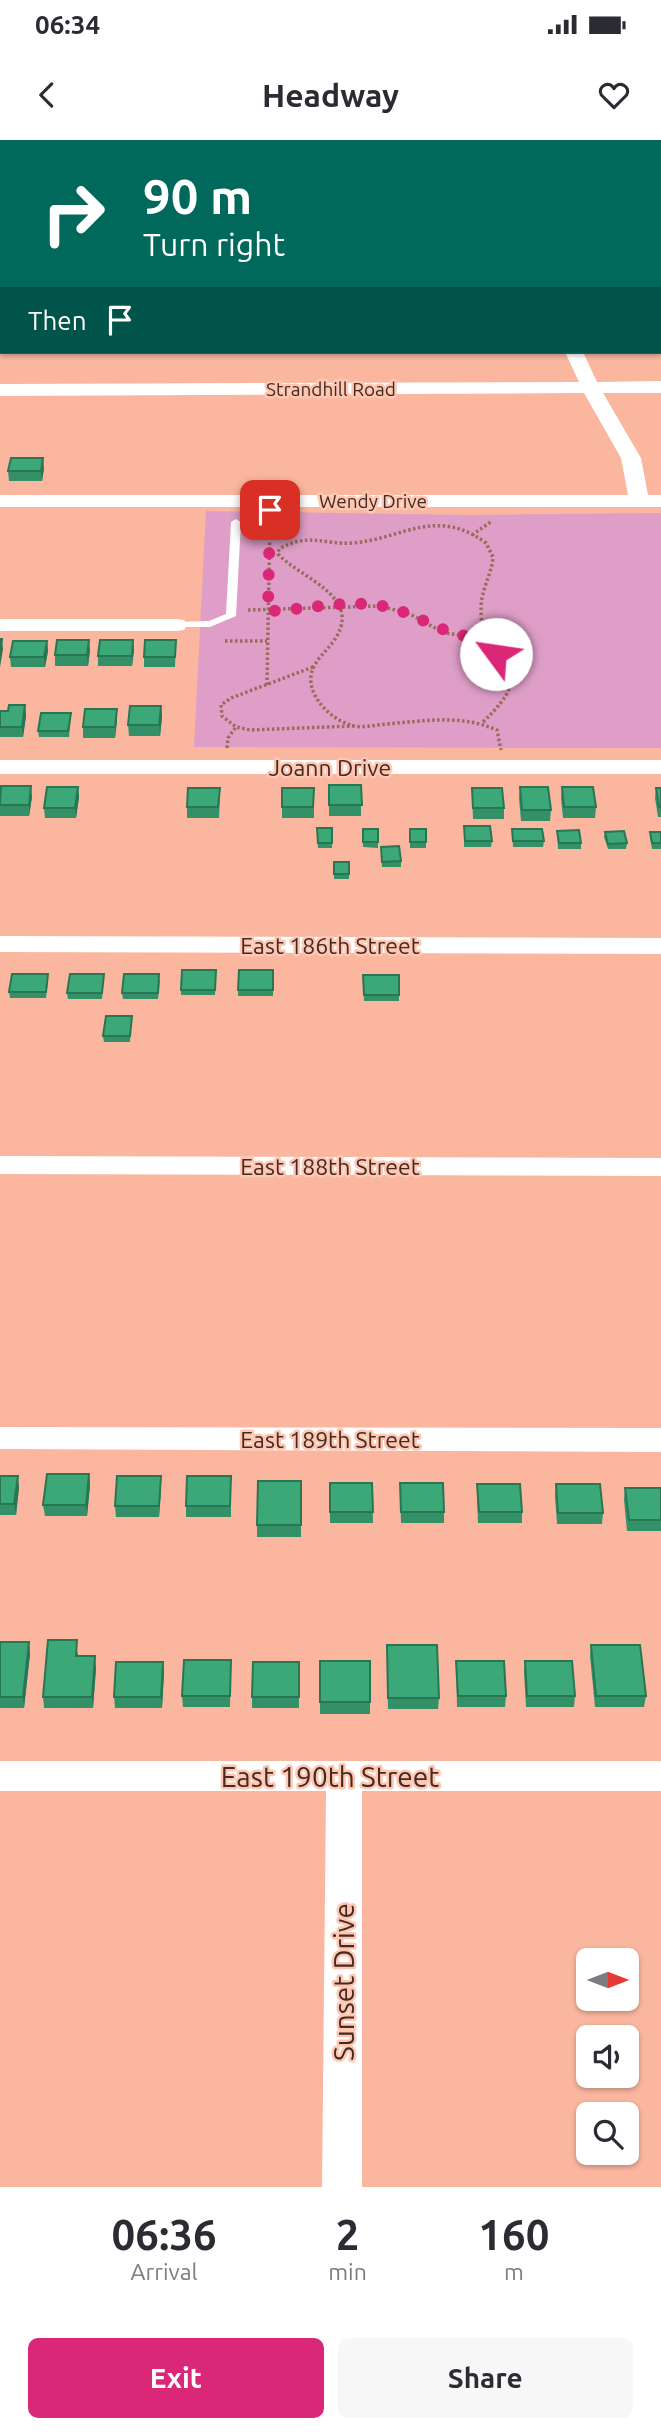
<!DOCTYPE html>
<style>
body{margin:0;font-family:Ubuntu,sans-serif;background:#f7f7f7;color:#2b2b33;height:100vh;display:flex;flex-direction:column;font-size:26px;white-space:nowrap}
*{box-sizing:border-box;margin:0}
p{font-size:23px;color:#7c7c81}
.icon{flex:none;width:38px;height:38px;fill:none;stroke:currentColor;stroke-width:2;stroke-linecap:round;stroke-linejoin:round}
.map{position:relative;height:2047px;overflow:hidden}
.sheet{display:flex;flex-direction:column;background:#fff;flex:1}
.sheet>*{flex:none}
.guide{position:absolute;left:0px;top:0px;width:662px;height:214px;box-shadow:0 2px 5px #0004;background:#00695c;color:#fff;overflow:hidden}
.needle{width:46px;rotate:90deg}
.tools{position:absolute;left:576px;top:1808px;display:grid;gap:14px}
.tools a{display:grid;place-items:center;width:63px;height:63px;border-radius:10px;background:#fff;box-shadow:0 2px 5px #0004;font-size:35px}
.pin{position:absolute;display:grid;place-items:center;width:60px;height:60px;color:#fff;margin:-30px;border-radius:14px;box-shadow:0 4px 10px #0006}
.me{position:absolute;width:77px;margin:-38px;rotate:301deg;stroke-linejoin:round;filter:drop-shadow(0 0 5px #0008)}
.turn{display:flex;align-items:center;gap:24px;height:147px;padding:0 28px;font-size:32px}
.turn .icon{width:91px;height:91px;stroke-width:2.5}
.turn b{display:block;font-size:49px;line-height:60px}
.then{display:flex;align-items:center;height:66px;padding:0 28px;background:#0003;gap:14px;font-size:26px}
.eta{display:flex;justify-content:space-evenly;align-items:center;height:119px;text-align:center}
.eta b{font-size:42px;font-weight:700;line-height:49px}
.cta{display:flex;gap:14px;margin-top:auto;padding:14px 28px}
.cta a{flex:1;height:80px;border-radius:10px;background:#db2777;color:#fff;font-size:28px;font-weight:700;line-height:80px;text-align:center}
.cta a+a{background:#f7f7f7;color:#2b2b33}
.status{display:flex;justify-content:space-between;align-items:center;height:49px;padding:0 35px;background:#fff;direction:ltr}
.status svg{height:19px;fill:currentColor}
header{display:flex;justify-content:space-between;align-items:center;height:91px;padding:0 28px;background:#fff;font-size:32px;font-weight:700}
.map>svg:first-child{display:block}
</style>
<div class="status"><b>06:34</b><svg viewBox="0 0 49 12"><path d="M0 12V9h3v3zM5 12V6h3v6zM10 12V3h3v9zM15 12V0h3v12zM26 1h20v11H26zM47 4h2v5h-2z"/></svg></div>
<header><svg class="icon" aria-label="back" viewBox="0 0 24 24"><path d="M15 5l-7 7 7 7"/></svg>Headway<svg class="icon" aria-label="heart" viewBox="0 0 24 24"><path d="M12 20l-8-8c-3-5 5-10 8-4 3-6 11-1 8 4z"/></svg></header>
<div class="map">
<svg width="661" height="2047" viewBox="0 0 661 2047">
<rect width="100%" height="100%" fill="#fab69e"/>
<path fill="#de9ec7" d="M206 371 472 375 661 373V608L194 607Z"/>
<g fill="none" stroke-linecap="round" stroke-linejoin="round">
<path stroke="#996b5b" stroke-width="3.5" stroke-dasharray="2.5 2.5" stroke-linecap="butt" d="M472 395 492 381
M248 470 380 466 410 474 444 493 485 498
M225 501H267
M313 527 231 558 221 565 222 576 236 587 250 590 353 586
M267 545 270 378
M483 582C544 523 486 534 482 486 481 476 480 463 483 454 486 441 492 430 493 417L486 403C436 366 402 399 353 403 322 405 310 392 279 409L278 414C300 438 360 455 337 496 329 510 313 520 311 536 308 558 334 582 354 586 364 588 375 585 386 584 425 581 460 574 497 590L501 610
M227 608 228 598 236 587"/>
<path fill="#fff" fill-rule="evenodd" d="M236 379 241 382 236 476 210 487H172L171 485 176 482 209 481 226 474 231 382Z"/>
<path fill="#fff" fill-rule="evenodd" d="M520 0H536L537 2H521Z
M660 40H661V50H660Z
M0 51H2V61H0Z
M660 132H661V142H660Z
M0 141H2V151H0Z
M565 212H583L597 242 661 241V253H603L641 318 648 355H661V367H0V355H628L621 318 584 253 0 256V244L579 242Z
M0 479H176L184 480 187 485 184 490 176 491H0Z
M0 620H661V634H0Z
M0 796 661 798V814L0 812Z
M0 1016 661 1018V1036L0 1034Z
M0 1287 661 1288V1312L0 1309Z
M0 1621H661V1651H362V2047H322L326 1651H0Z"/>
</g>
<path fill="#349067" d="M44 328 42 341H9L8 331Z
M176 500 175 527H144V517Z
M47 501 48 511 45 527H11L10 517Z
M90 510 88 526H55V515Z
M134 510 132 526H98V516Z
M25 565 26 576 23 597H0V571H8Z
M161 566 162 577 160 596H129L128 585Z
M117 569V580L115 598H83V587Z
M71 578 69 597H39L38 591Z
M329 645H361V676H329Z
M78 647 79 657 76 678H45L44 668Z
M520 647 551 670 550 681H521L519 658Z
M562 647 596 667 595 678H563L561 658Z
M282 648H314V678H282Z
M472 648 504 668V679H473Z
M656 648H661V677H658L655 658Z
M0 650 32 657 29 676H0Z
M220 658 219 678H187V667Z
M464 686 492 701 491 707H464Z
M317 688H332V708H318Z
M363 689H378V708L363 707Z
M410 689H426V708H410Z
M512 689 544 701 543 707H513Z
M557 691 581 703V709H558Z
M605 692 627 703 626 709H608L604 697Z
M650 692H661V709H652L650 697Z
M381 707 401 721V727H382Z
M334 722H349V739H334Z
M239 830H273V856H238Z
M104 834 102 859H68L67 853Z
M363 835H399V861H364Z
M216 836 215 855H181V850Z
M48 840 46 858H10L9 852Z
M160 840 158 859H123L122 853Z
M132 876 130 902H104L103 896Z
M89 1334 90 1345 87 1376H45L43 1365Z
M0 1336 19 1347 16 1375H0Z
M161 1336V1347L159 1377H116L115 1366Z
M231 1336V1377H186V1366Z
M301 1341V1397H257V1385Z
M330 1343H372L373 1383H330Z
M400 1343 444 1372V1383H401Z
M477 1344 522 1372V1383H478L477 1355Z
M556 1344 603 1373 602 1384H557L555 1356Z
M625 1348H661V1391H627L624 1360Z
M0 1502H29L30 1514 24 1568H0Z
M591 1505 646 1556 644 1567H595L590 1516Z
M78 1512V1516L96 1528 93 1568H44L43 1557Z
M387 1516 439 1558 438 1569H388Z
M231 1520 230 1567H183L182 1556Z
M320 1521H370V1574H320Z
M456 1521 506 1556 505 1567H457Z
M525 1521 575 1556 574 1567H526L524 1532Z
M163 1522 164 1533 162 1568H115L114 1557Z
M299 1522V1568H252V1557Z"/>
<path fill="#2a7654" d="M43 318 44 328 42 341 41 331Z
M2 499 3 509 0 527V512Z
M89 500 90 510 88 526 87 515Z
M133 500 134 510 132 526V516Z
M47 501 48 511 45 527 44 517Z
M25 565 26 576 23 597 22 587Z
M161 566 162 577 160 596 159 585Z
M117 569V580L115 598V587Z
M31 646 32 657 29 676V665Z
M78 647 79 657 76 678 75 668Z
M89 1334 90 1345 87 1376 86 1365Z
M18 1336 19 1347 16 1375 14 1364Z
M161 1336V1347L159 1377V1366Z
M29 1502 30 1514 24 1568 23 1557Z
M95 1516 96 1528 93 1568 92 1557Z
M163 1522 164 1533 162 1568 161 1557Z"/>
<path fill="#3ca878" stroke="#2a7654" stroke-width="2" d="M11 318H43L41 331H8Z
M0 499H2L0 512Z
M57 500H89L87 515H55Z
M100 500H133L132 516H98Z
M145 500H176L175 517H144Z
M13 501H47L44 517H10Z
M9 565H25L22 587H0V571H8Z
M130 566H161L159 585H128Z
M85 569H117L115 587H83Z
M41 573H71L68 591H38Z
M329 645H361L362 665H329Z
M1 646H31L29 665H0Z
M47 647H78L75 668H44Z
M520 647H548L551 670H522Z
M562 647H593L596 667H564Z
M188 648H220L218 667H187Z
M282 648H314L313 667H282Z
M472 648H502L504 668H473Z
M656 648H661V667H659Z
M464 686H490L492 701H465Z
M317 688H332V703H318Z
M363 689H378V702H363Z
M410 689H426V702H410Z
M512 689H542L544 701H513Z
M579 690 581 703H559L557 691Z
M624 691 627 703 608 704 605 692Z
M650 692H661V703H652Z
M399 706 401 721 382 722 381 707Z
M334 722H349V734H334Z
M182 830H216L215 850H181Z
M239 830H273V850H238Z
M12 834H48L46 852H9Z
M70 834H104L102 853H67Z
M124 834H159L158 853H122Z
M363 835H399V855H364Z
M106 876H132L130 896H103Z
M47 1334H89L86 1365H43Z
M0 1336H18L14 1364H0Z
M117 1336H161L159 1366H115Z
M187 1336H231L230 1366H186Z
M258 1341H301V1385H257Z
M330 1343H372L373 1372H330Z
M400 1343H443L444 1372H401Z
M477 1344H520L522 1372H479Z
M556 1344H600L603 1373H558Z
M625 1348H661V1380H629Z
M48 1500H77L76 1516H95L92 1557H43Z
M0 1502H29L23 1557H0Z
M387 1505H437L439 1558H388Z
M591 1505H640L646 1556H596Z
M184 1520H231L230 1556H182Z
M320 1521H370V1562H320Z
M456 1521H504L506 1556H458Z
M525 1521H572L575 1556H527Z
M116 1522H163L161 1557H114Z
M253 1522H299V1557H252Z"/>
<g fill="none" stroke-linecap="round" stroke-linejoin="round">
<path stroke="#db2777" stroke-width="12" stroke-dasharray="0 21.6" d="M270 370 268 471C304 470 346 459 382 466 422 474 441 497 485 498L496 514"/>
</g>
<g text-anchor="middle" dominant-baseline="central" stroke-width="5" stroke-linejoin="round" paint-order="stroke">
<g font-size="19" fill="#442a20" stroke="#fec7b3">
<text x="331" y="249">Strandhill Road</text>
<text x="373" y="361">Wendy Drive</text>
</g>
<g font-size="23" fill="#442a20" stroke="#fec7b3">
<text x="330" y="627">Joann Drive</text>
<text x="330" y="805">East 186th Street</text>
<text x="330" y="1026">East 188th Street</text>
<text x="330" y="1299">East 189th Street</text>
</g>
<g font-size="28" fill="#442a20" stroke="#fec7b3">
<text x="330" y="1636">East 190th Street</text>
<text transform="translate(343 1842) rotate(-90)">Sunset Drive</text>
</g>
</g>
</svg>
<div class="tools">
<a><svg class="needle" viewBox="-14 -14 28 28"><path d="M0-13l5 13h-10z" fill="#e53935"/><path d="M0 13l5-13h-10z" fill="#7c7c81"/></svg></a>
<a><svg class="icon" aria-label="sound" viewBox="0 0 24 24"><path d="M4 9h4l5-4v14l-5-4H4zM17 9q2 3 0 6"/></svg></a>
<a><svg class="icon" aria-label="search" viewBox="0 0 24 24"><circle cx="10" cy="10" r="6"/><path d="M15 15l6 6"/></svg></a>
</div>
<div class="pin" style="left:270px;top:370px;background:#d93025"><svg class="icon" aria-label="arrive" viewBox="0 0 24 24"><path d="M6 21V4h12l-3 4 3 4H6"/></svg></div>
<svg class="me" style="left:496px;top:514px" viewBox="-20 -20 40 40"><circle r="19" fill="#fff"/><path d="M0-13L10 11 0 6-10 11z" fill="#db2777"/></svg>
<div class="guide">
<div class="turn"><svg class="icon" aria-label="right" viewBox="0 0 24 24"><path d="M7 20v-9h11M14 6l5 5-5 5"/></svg><div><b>90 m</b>Turn right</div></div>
<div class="then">Then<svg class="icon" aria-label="arrive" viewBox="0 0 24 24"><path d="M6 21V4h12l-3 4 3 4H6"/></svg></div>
</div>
</div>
<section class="sheet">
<div class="eta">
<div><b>06:36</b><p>Arrival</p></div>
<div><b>2</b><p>min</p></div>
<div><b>160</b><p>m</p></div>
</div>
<div class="cta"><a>Exit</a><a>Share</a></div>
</section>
